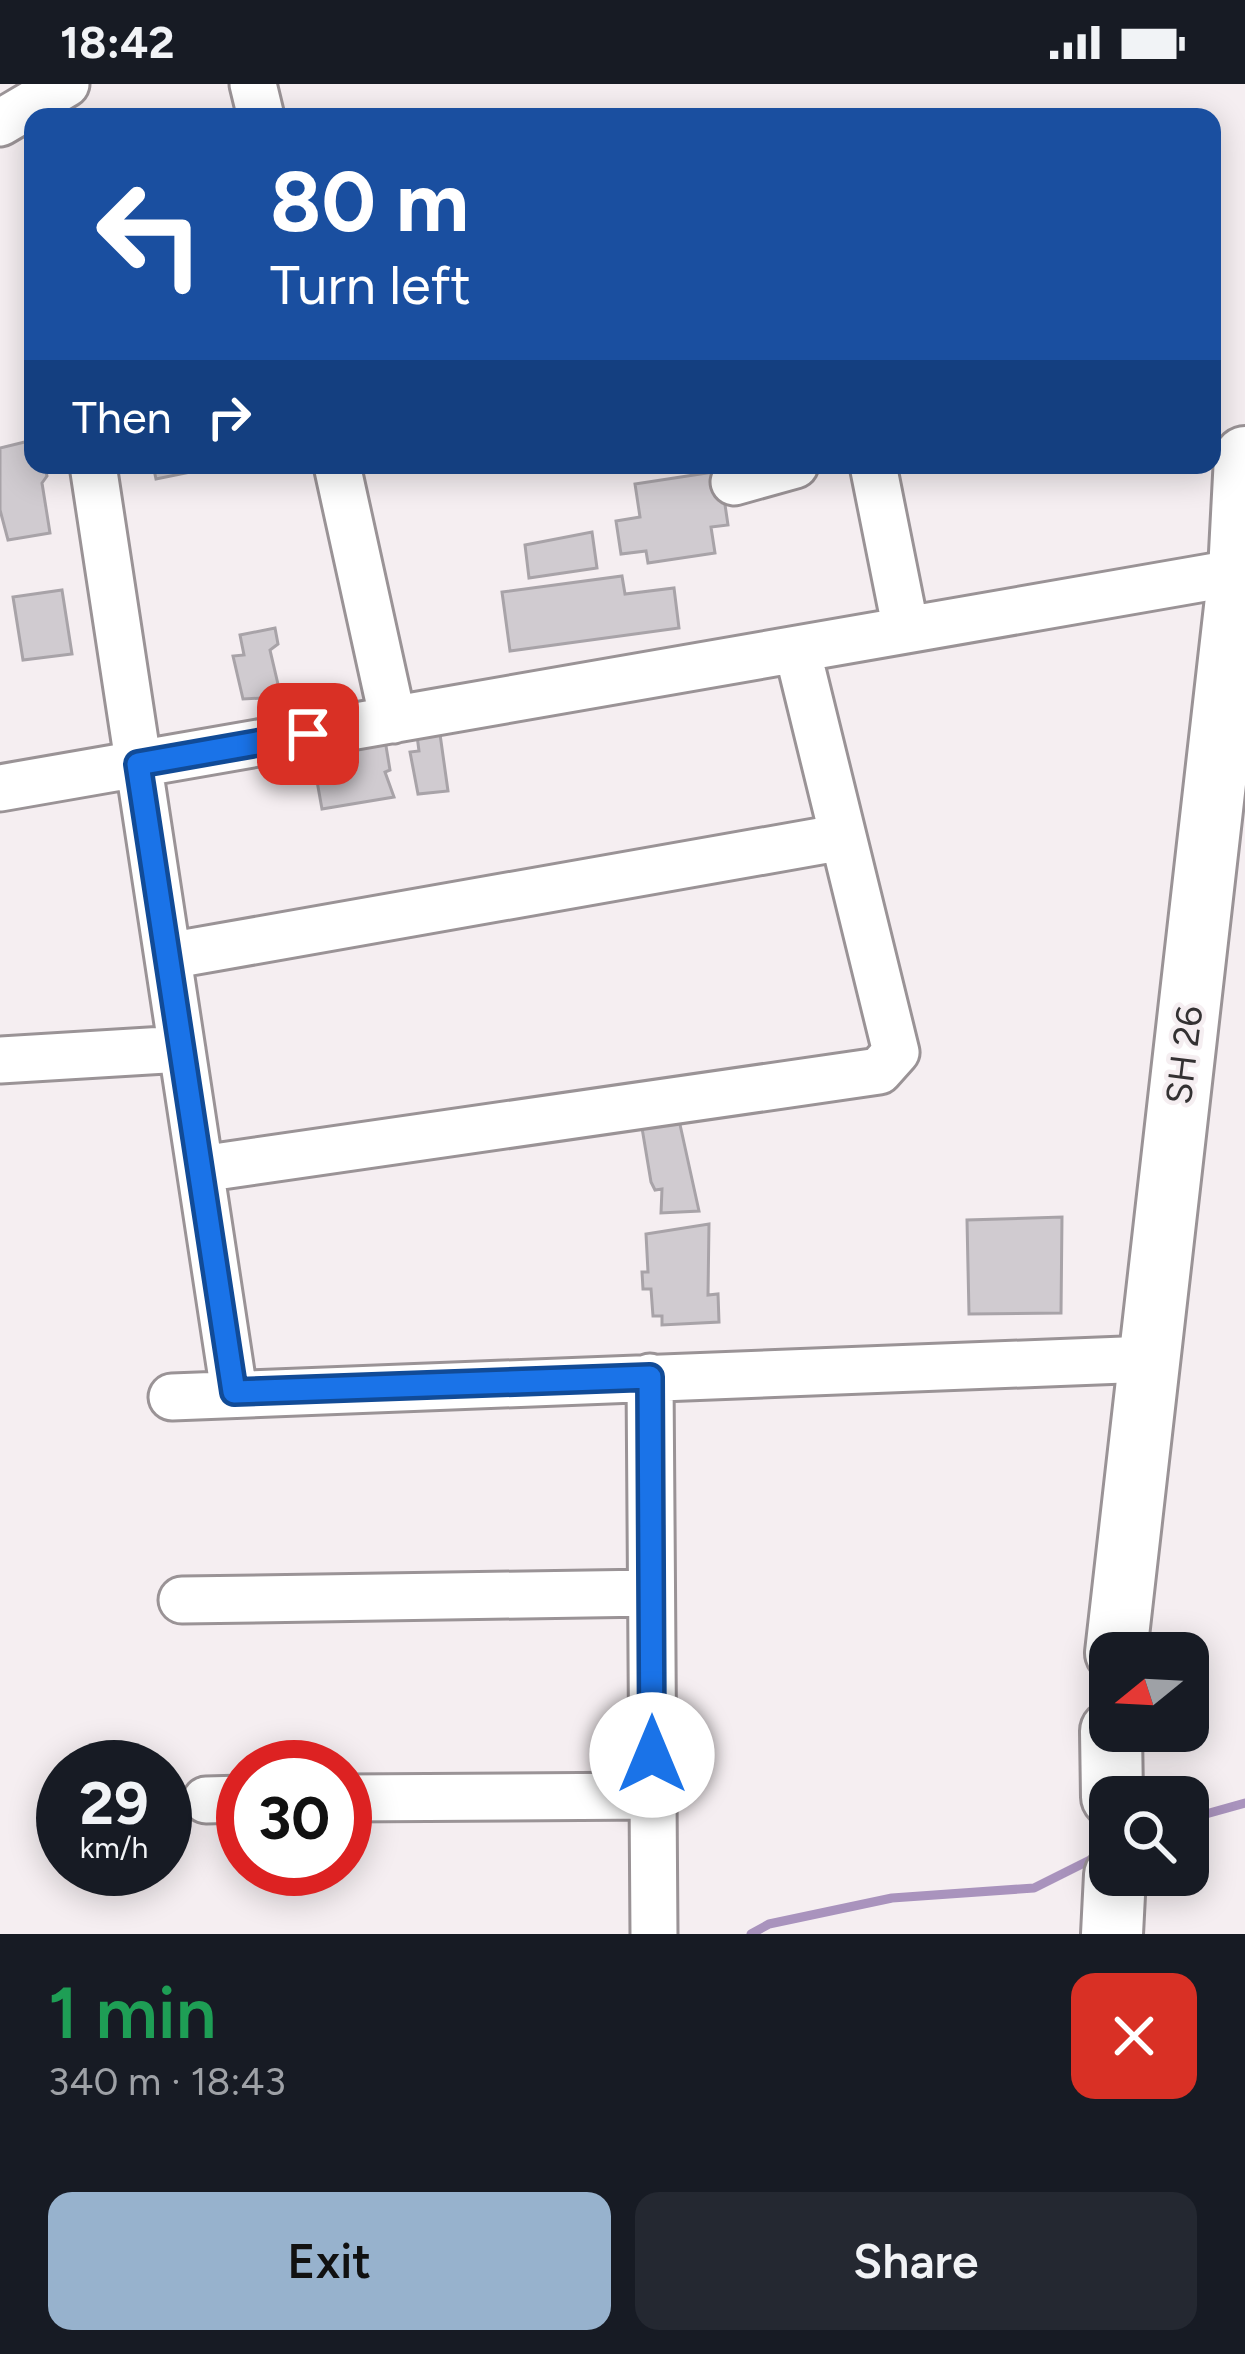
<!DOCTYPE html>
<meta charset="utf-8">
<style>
body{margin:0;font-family:Figtree,sans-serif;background:#242831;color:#f1f3f6;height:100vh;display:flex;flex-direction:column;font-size:45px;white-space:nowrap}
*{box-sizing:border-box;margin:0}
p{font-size:39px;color:#9ea1a6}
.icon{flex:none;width:66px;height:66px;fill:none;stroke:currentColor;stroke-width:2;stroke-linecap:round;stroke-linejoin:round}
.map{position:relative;height:1850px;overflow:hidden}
.drawer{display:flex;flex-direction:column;background:#171b24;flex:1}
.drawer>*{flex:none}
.banner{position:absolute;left:24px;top:24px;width:1197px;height:366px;border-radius:24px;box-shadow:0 6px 30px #0003;background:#1a4fa0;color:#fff;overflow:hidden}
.needle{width:78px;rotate:252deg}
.tools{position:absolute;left:1089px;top:1548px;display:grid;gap:24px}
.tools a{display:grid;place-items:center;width:120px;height:120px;border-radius:24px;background:#171b24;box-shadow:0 6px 30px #0003;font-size:60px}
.speed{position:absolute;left:36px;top:1656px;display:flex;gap:24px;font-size:60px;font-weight:700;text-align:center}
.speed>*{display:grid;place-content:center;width:156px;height:156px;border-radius:50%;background:#171b24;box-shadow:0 6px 30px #0003;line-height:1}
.speed small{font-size:30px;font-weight:400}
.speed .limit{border:18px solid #d22;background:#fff;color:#111}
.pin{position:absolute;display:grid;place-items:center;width:102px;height:102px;color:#fff;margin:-51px;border-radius:24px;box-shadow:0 6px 18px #0006}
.me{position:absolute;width:132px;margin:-66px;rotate:0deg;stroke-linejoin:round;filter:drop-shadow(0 0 9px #0008)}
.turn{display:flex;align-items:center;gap:42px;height:252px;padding:0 48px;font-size:54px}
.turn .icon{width:156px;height:156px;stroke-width:2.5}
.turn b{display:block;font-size:84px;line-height:102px}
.then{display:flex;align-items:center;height:114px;padding:0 48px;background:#0003;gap:24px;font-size:45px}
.round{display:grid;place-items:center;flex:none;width:126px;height:126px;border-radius:24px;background:#242831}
.head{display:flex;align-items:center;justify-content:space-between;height:204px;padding:0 48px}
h1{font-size:72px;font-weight:600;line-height:90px;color:#1e9e55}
.cta{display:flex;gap:24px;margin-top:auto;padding:24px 48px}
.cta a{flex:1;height:138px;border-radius:24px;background:#97b2cd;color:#111;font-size:48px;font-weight:600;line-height:138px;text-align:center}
.cta a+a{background:#242831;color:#f1f3f6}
.status{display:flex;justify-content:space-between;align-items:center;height:84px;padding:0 60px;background:#171b24;direction:ltr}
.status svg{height:33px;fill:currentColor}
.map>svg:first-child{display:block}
</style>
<div class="status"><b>18:42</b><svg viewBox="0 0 49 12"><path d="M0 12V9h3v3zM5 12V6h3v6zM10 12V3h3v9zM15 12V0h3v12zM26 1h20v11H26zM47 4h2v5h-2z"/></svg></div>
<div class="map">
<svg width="1245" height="1850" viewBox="0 0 1245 1850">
<rect width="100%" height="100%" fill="#f5eef1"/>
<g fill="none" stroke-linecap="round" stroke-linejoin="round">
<path stroke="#a993bd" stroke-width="9" d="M1188 1735 1245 1719
M751 1850 769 1840 892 1814 1034 1804 1100 1771"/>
</g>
<path fill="#d0cbd0" stroke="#a8a3a8" stroke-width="3" d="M33 356V381H44L47 392 42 399 50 449 8 456 0 426V364Z
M153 381H215V383L156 395Z
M720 387 728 441 711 443 715 469 648 479 646 467 621 470 616 437 640 433 635 400Z
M592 448 597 484 529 494 525 461Z
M622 492 625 510 674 504 679 544 510 567 502 508Z
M62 506 72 570 23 576 13 513Z
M275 544 278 560 270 566 281 613 243 615 233 572 244 571 240 551Z
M439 643 448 707 418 710 410 668 419 667 416 644Z
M385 656 390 686 385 688 394 713 322 725 315 686 308 688 305 670Z
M679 1036 699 1127 661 1129 662 1105 655 1106 651 1098 642 1044Z
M1062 1133 1061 1229 969 1230 967 1136Z
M709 1140 708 1211 718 1210 719 1238 662 1241V1232H653L651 1205H643L642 1188H648L646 1150Z"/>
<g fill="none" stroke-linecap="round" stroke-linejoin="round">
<g stroke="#9a9396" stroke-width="51">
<path id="minor" d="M253 0 261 33
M0 39 66 0
M93 381 234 1308
M337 381 393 636
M873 381 906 546
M734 398 795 381
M0 704 1239 488
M168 872 843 753
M0 976 182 965
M201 1085 879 987 896 968 797 565
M650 1293 654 1850
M172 1313 1149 1275
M182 1516 651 1509
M345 1714 653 1712
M206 1716 243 1715"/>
</g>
<g stroke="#9a9396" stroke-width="66">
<path id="major" d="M1116 1569 1239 488 1245 373
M1111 1647 1112 1713
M1112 1850 1115 1791"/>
</g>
<use href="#minor" stroke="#fff" stroke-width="45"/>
<use href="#major" stroke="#fff" stroke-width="60"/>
</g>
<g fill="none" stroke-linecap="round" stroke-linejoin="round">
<g stroke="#114b97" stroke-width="30">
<path id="route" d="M308 650 138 680 234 1308 650 1293 652 1671"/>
</g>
<use href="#route" stroke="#1a73e8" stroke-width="21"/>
</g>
<g text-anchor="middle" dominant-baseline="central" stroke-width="9" stroke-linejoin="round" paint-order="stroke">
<g font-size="36" fill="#333132" stroke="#f5eef1">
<text transform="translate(1184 971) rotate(-83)">SH 26</text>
</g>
</g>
</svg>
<div class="tools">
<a><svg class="needle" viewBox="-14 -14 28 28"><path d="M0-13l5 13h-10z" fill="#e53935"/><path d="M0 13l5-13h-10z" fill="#9ea1a6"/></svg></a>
<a><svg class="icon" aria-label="search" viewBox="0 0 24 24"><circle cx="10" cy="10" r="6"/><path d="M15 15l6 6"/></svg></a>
</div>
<div class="speed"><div>29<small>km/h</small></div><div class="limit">30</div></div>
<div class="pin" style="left:308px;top:650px;background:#d93025"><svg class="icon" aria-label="arrive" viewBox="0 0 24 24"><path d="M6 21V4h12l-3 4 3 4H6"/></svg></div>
<svg class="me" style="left:652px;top:1671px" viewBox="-20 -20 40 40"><circle r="19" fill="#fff"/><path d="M0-13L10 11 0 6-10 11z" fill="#1a73e8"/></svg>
<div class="banner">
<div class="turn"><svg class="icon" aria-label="left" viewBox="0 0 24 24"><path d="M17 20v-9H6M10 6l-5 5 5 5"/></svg><div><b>80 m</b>Turn left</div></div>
<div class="then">Then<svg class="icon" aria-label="right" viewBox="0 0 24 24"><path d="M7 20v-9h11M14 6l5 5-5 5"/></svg></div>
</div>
</div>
<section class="drawer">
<div class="head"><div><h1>1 min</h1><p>340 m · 18:43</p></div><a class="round" style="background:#d93025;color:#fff"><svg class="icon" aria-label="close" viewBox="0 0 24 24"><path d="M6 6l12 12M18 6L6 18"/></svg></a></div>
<div class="cta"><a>Exit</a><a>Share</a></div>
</section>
